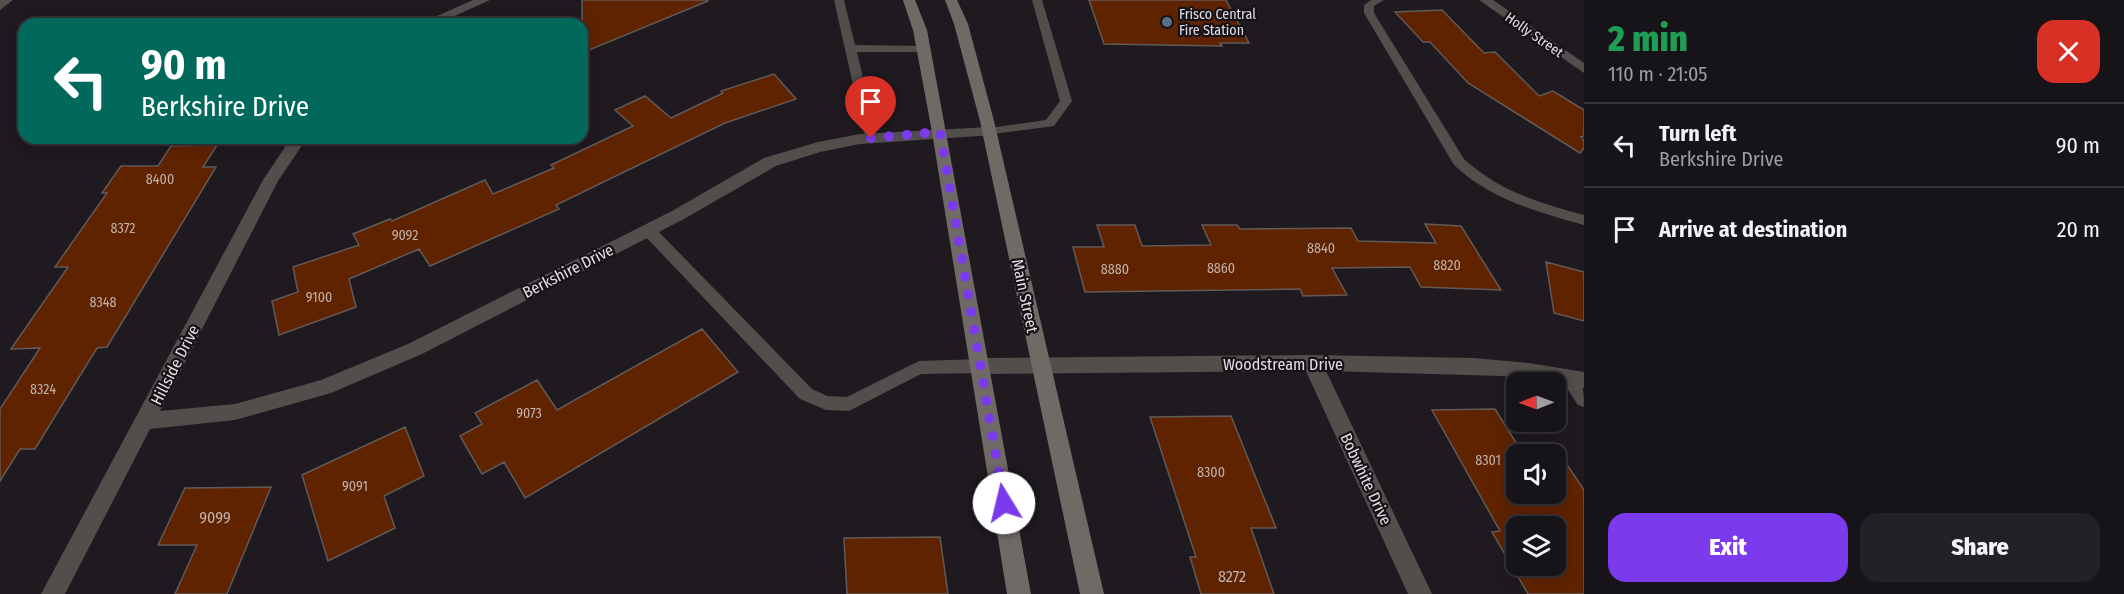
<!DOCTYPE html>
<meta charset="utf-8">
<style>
body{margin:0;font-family:"Fira Sans Condensed",sans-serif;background:#232125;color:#f1f3f6;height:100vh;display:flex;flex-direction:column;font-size:22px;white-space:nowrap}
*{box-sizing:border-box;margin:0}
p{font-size:20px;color:#9e9ea2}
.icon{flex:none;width:33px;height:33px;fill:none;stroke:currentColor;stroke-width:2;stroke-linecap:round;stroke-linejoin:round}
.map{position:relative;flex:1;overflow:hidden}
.panel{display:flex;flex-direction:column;background:#161418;width:540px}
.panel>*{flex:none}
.banner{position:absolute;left:18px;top:18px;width:570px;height:126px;border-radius:18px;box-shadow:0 3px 15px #0003,0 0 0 2px #353337;background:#00695c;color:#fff;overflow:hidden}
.needle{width:39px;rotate:269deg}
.buttons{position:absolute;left:1506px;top:372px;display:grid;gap:12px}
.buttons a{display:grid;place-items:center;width:60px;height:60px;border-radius:12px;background:#161418;box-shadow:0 3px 15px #0003,0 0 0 2px #353337;font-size:30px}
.pin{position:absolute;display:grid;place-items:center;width:51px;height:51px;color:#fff;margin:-62px -26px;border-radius:50% 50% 50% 0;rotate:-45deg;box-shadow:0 0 6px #0007}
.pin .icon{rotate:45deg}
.me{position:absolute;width:66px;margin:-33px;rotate:351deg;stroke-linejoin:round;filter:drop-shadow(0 0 4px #0008)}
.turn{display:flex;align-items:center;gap:21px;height:126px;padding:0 24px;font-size:27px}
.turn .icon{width:78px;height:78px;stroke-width:2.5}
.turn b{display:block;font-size:42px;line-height:51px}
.round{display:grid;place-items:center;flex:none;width:63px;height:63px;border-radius:18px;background:#232125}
.head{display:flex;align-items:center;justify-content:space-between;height:102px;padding:0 24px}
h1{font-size:36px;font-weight:800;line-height:45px;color:#1e9e55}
.button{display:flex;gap:12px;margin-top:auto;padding:12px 24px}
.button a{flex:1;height:69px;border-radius:18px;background:#7c3aed;color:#fff;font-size:24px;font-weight:800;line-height:69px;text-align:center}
.button a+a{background:#232125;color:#f1f3f6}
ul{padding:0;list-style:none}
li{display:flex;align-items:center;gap:18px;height:84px;padding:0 24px;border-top:2px solid #353337}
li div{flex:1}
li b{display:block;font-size:22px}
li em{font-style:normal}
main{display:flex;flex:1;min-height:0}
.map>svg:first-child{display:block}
</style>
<main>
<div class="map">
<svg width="1584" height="594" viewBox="0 0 1584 594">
<rect width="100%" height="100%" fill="#1e1a20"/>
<path fill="#5f2300" stroke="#635a57" stroke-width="1.5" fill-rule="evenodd" d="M582 0H708V1L582 53Z
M1089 0H1226L1249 43H1220L1222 46 1104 44Z
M1442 10 1484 53 1495 52 1539 96 1553 91 1584 110V136L1581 137 1584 141V148L1580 153 1468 83 1430 42H1423L1395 12Z
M774 74 796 99 725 123 556 205 559 209 430 266 419 249 349 279 356 307 279 335 272 301 298 292 293 267 359 245 353 234 390 219 392 221 485 180 493 194 554 168 551 165 633 126 615 110 645 96 671 118 723 93 721 91Z
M217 145 203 167H216L107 347 97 348 35 449H20L0 481V409L40 348 11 349 68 267H55L107 193H102L121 166H158L171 146Z
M1425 224 1461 226 1501 290 1421 287 1410 267 1332 268 1347 295 1303 296 1300 289 1085 292 1073 247H1104L1097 225H1135L1142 246 1211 245 1202 225H1237L1240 229 1351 228 1358 241 1436 243Z
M1546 262 1584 272V321L1554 313Z
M702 329 738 372 525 498 504 462 482 474 460 436 482 424 475 413 537 380 557 410Z
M1495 409 1523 454H1516V494H1556V466H1568L1584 490V594H1528L1492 532 1500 531 1432 410ZM1516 526H1556V566H1516Z
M1231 416 1276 528H1251L1274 594H1201L1190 557H1196L1150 417Z
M405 427 424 476 384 496 395 528 328 561 302 475Z
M271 487 227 594H175L197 545H158L185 488Z
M940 537 948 594H847L844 538Z"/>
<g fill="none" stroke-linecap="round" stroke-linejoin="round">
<path fill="#514e4c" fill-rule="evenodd" d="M834 0H844L855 45 924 46 930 49 924 52H857L877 138 875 141 871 142 865 138Z
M1032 0H1042L1072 101 1054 126 985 135 983 132 989 128 1046 120 1060 101Z
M1371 0H1384L1374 6V13L1464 159C1499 191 1539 203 1584 215V225C1536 211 1491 200 1454 165L1364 13V5Z
M648 225 653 226 812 389 827 396 847 397 919 361 981 359 987 361 989 366 987 371 981 373 921 374 849 411 826 410 800 399 643 234 641 230Z
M1567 369C1584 375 1584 392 1584 407L1578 405 1559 376 1561 371Z"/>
<path fill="#514e4c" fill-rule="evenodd" d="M0 0H13L0 10Z
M473 0H490L437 24H419Z
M1479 0H1493L1584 63V73Z
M989 127 997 132 994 135 860 144 820 152 776 166 684 219 422 354 331 393 235 420 150 429 65 594H41L263 180 291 138H307L278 181 160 411 235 404 321 380 408 344 672 211 764 158 818 142 860 134Z
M1312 355 1474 358 1529 363 1584 372V388L1502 376 1326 371 1432 594H1408L1306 371 981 374 974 372 971 366 974 360 981 358Z"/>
<path fill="#706a67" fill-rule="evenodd" d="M903 0H915L927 30 1031 594H1007L932 132 913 30Z
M945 0H957L968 24 994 121 1104 594H1080L980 121 954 24Z"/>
</g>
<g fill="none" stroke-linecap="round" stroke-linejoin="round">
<path stroke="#7c3aed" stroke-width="10" stroke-dasharray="0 18" d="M871 138 940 132 1004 503"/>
</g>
<circle fill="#5c6f8a" stroke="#151117" stroke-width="2" cx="1167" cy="22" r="6"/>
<g text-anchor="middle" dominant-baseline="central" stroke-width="4.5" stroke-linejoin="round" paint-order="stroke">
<g font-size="14" fill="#e2e0e4" stroke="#151117" text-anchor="start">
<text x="1179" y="14">Frisco Central<tspan x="1179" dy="16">Fire Station</tspan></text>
</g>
<g font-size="14" fill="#e2e0e4" stroke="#151117">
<text transform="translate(1534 35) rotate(35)">Holly Street</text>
</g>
<g font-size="14" fill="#c1b1ab">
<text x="160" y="179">8400</text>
<text x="123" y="228">8372</text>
<text x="405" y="235">9092</text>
<text x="1321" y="248">8840</text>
<text x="1447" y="265">8820</text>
<text x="1221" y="268">8860</text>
<text x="1115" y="269">8880</text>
<text x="319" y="297">9100</text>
<text x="103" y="302">8348</text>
<text x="43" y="389">8324</text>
<text x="529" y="413">9073</text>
<text x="1488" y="460">8301</text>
<text x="1211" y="472">8300</text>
<text x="355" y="486">9091</text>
</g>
<g font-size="16" fill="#e2e0e4" stroke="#151117">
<text transform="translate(568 271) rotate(-27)">Berkshire Drive</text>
<text transform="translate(1025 296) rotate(78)">Main Street</text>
<text x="1283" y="364">Woodstream Drive</text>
<text transform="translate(175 365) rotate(-63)">Hillside Drive</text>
<text transform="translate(1366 479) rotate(65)">Bobwhite Drive</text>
</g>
<g font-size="16" fill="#c1b1ab">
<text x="215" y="517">9099</text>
<text x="1232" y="576">8272</text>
</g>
</g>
</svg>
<div class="buttons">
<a><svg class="needle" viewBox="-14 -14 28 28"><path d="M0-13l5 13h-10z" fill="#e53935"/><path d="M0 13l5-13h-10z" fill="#9e9ea2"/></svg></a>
<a><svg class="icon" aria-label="sound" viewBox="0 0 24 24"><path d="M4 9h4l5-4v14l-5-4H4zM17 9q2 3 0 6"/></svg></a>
<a><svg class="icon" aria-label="layers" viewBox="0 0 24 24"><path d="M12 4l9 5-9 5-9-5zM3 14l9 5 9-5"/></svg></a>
</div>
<div class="pin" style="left:871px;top:138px;background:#d93025"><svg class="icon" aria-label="arrive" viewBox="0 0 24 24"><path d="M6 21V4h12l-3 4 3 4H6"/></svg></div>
<svg class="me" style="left:1004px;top:503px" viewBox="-20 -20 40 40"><circle r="19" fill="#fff"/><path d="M0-13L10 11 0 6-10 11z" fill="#7c3aed"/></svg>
<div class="banner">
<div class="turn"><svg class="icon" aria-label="left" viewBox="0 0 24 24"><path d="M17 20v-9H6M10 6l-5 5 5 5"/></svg><div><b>90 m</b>Berkshire Drive</div></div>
</div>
</div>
<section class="panel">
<div class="head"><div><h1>2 min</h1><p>110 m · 21:05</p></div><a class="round" style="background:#d93025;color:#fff"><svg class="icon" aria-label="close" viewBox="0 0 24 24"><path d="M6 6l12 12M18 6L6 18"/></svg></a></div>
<ul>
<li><svg class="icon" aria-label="left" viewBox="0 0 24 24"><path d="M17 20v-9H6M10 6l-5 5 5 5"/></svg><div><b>Turn left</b><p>Berkshire Drive</p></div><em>90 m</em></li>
<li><svg class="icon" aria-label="arrive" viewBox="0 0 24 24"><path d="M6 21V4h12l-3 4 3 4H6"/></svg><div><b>Arrive at destination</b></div><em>20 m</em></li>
</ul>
<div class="button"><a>Exit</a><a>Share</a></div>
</section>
</main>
